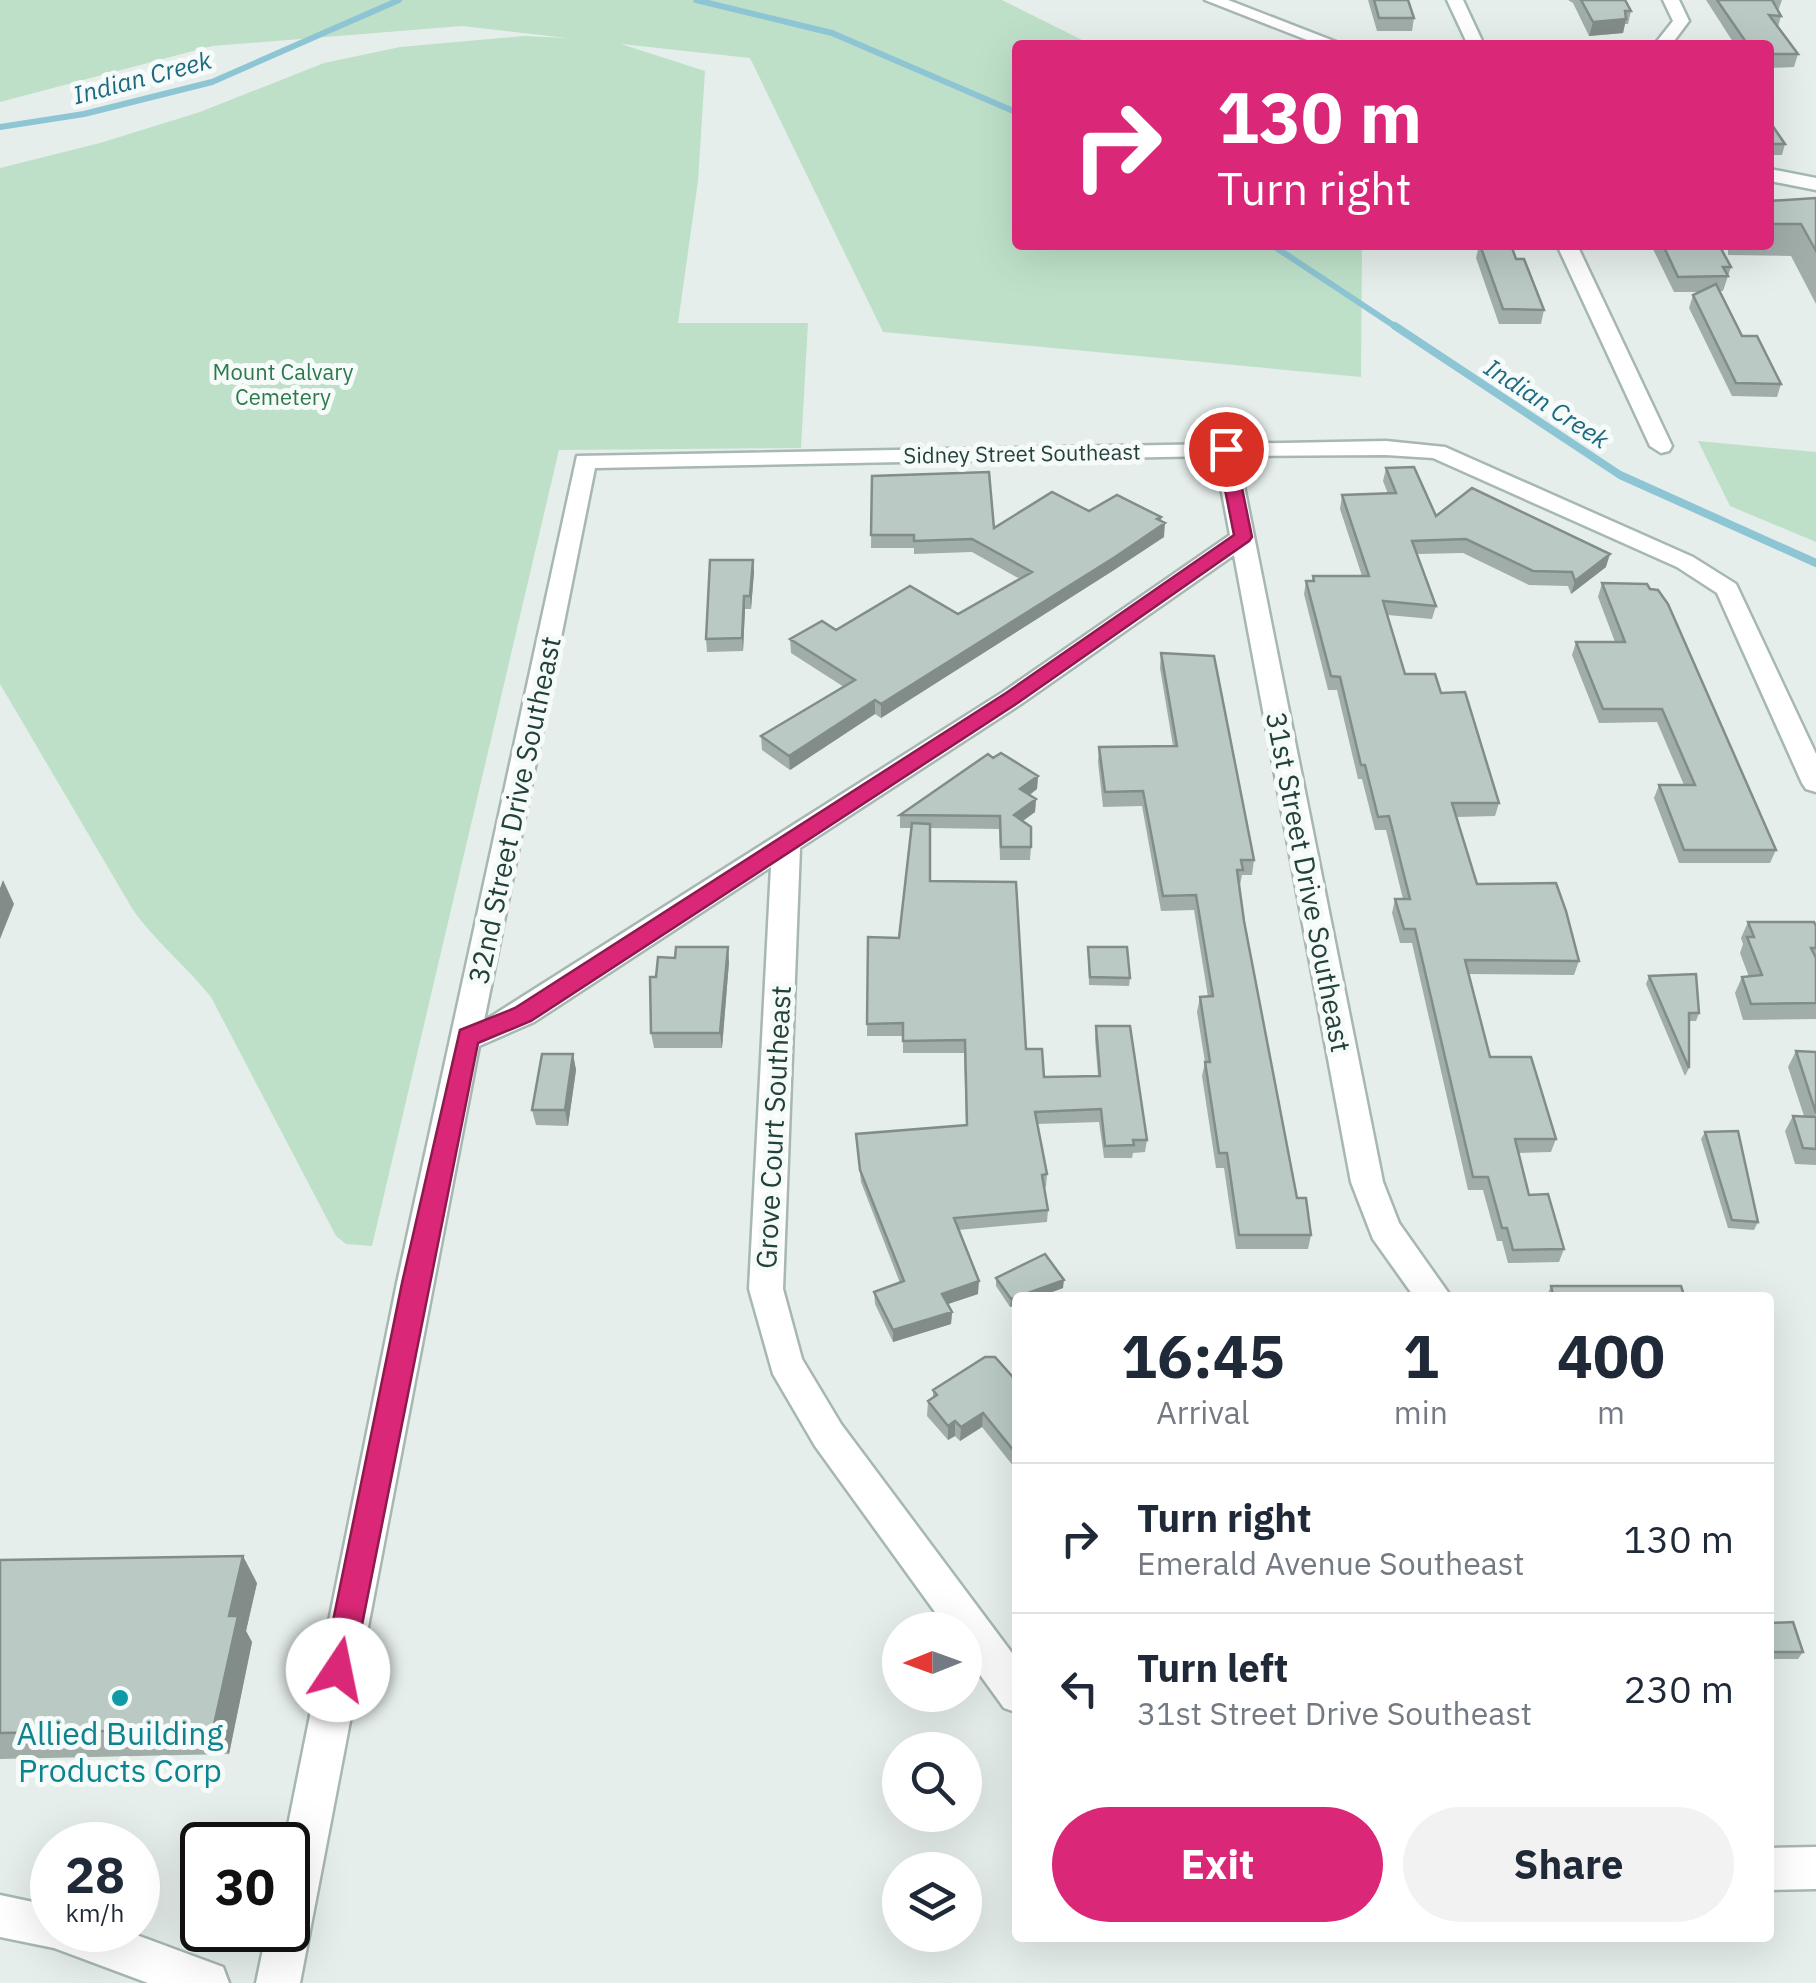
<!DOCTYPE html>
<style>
body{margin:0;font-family:"IBM Plex Sans",sans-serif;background:#f2f2f3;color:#1f2937;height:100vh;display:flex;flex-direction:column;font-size:38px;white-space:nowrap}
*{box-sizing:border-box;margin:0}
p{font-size:32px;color:#747a83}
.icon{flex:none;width:55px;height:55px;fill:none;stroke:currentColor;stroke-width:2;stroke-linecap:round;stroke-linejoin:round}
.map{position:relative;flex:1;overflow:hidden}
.drawer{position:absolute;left:1012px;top:1292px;width:762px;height:650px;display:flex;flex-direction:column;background:#fff;border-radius:10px;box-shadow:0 10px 40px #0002}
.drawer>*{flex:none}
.top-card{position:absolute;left:1012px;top:40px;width:762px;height:210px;border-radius:10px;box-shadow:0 10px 40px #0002;background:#db2777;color:#fff;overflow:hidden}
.needle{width:65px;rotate:269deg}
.controls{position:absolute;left:882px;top:1612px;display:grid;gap:20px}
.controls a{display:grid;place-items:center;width:100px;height:100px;border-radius:50%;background:#fff;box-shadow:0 10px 40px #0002;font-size:50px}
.speed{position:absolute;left:30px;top:1822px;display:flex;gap:20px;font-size:50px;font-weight:700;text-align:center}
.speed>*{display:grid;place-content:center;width:130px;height:130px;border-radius:50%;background:#fff;box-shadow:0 10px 40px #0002;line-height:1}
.speed small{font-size:25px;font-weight:400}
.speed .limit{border:5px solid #111;border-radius:15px;background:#fff;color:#111}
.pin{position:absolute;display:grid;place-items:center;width:85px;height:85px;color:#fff;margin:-42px;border:5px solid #fff;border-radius:50%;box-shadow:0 2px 10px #0007}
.me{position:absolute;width:110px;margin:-55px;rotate:11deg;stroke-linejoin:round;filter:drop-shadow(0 0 8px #0008)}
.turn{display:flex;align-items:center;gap:35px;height:210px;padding:0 40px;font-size:45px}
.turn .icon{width:130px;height:130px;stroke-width:2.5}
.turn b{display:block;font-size:70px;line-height:85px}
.eta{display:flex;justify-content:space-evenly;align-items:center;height:170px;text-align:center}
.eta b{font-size:60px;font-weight:700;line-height:70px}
.cta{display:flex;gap:20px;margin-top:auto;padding:20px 40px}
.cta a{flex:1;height:115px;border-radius:60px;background:#db2777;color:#fff;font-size:40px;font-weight:700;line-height:115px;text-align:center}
.cta a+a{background:#f2f2f3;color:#1f2937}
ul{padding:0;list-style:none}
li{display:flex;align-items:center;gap:30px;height:150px;padding:0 40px;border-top:2px solid #e0e1e3}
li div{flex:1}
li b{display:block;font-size:38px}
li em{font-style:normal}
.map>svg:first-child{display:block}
</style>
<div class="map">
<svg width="1816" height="1983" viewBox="0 0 1816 1983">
<rect width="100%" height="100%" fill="#e5eeeb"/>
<path fill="#bee0c9" d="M0 0H1002L1092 45H1018V245H1362L1361 377 883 332 750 58 621 44 705 71 698 181 678 323H808L801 448 559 450 372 1246 346 1244 336 1236 211 997C186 966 156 942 133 910L0 684V168L100 143 200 112 324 63 400 47 524 36 567 38 462 26 212 46 0 102Z
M1698 441 1816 452V542L1730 506Z"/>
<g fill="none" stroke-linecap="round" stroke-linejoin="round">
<path stroke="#8dc5d4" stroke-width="6" d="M696 0 832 33 1018 113
M0 127 84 114 212 82 399 0
M1272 245 1399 329"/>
<path stroke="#8dc5d4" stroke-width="8" d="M1395 326 1620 475 1816 563"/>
<g stroke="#a7b7b3" stroke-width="5">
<path id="street" d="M1205 0H1228L1344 45H1320Z
M1663 0H1679L1689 21 1671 45H1654L1673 21Z
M1557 245H1577L1672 446 1669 451 1661 453 1650 446Z
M1386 441 1445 447 1693 557 1736 584 1816 754V792L1806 789 1802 783 1717 593 1677 567 1433 458 1386 455 1238 456 1383 1182 1399 1223 1452 1298H1415L1373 1239 1351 1182 1234 555 1021 704 800 848 783 1289 802 1359 841 1424 1018 1661V1713L1004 1708 965 1654V1630H948L815 1446 773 1374 749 1289 771 867 534 1022 479 1046 300 1983H256L267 1930H288V1845H284L397 1283 577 456ZM1215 456 1230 535 1003 692 484 1021 595 468Z
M1816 1847V1889L1770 1890V1848Z
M0 1895 52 1906V1930H123L223 1967 229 1983H148L54 1948 0 1937Z"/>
</g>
<g stroke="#a3bab3" stroke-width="5">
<path id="secondary" d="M1447 0H1463L1484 45H1468Z
M1770 169 1816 178V190L1770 181Z"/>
</g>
<use href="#street" fill="#fff" fill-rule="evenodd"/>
<use href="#secondary" fill="#fff" fill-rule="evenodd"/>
</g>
<path fill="#a0ada9" d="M1368 0H1408L1414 18 1412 31H1377Z
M1568 0H1625L1631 11 1628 24H1625L1623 33 1589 36 1573 3Z
M1706 0H1782L1778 11 1781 16 1778 27 1798 54 1794 67 1770 68V45H1735Z
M1770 122 1785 144 1782 155H1770Z
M1816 198V304L1791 256 1728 255V245H1770V201Z
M1479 245 1516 259 1544 310 1541 324H1499L1476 258Z
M1651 245H1719L1731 267 1723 291H1719L1742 336 1781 384 1777 397 1732 396 1689 308 1693 295 1700 292H1674Z
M1386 468 1436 516 1606 567 1571 594 1568 586 1529 585 1463 553 1417 554 1436 606 1432 619 1388 615 1405 674 1441 693 1499 803 1495 816 1456 817 1477 884 1579 961 1574 975 1469 974 1490 1057 1556 1139 1551 1152 1518 1153 1529 1195 1564 1249 1559 1262 1508 1263 1502 1241H1497L1483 1190H1468L1412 943H1400L1392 913 1395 899H1403L1386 830H1375L1362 779H1358L1337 690H1328L1304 594 1306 581H1312L1313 576H1362L1340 509 1342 495 1388 494 1383 481Z
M872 476 994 528 1089 511 1161 517 1164 537 1114 570 881 718 875 714 790 770 762 750 761 736 844 687 791 653 790 639 836 630 958 614 1020 579 972 552 914 554V548H871Z
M753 560 754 572 751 609H745L743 651 707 652 706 639Z
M1602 583 1776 850 1770 863H1679L1654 798 1659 785H1684L1657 722 1599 723 1572 655 1576 642H1615L1598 597Z
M1161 653 1254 860 1252 875H1242L1240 885H1239L1244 921 1297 1198 1311 1235 1308 1249H1236L1224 1168H1216L1202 1076 1205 1062 1197 1012 1200 997H1208L1194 910 1161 911 1142 806 1103 807 1098 762 1099 747 1173 746 1160 668Z
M993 758 1038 776 1037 789 1030 795 1036 799 1035 812 1023 821 1031 847 1030 860H1000L999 829 930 828V881L1026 1049 1044 1077 1098 1076 1095 1039 1096 1026 1147 1140 1145 1152 1133 1153 1132 1158H1104L1099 1122 1037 1124 1047 1174 1046 1187H1044L1048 1210 1047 1222 958 1230 978 1294 948 1304 952 1312 951 1324 893 1342 875 1304 874 1292 900 1283 861 1182 856 1134 966 1125 964 1053H903V1036H867L868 937 899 938 911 828H900V815Z
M1748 922 1816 926V1019L1743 1020 1735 993 1742 977H1749L1740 953 1743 944 1741 938Z
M1088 947 1130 978 1129 986 1089 985Z
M729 962 722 1048H654L651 1033 656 977Z
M1649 976 1699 1013 1696 1021H1689V1068L1685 1076 1646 984Z
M1796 1051 1816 1052V1165L1795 1164 1785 1131 1793 1116H1804L1788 1067Z
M573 1054 576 1070 568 1126 536 1125 532 1110Z
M1705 1132 1758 1222 1754 1230 1728 1228 1701 1139Z
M996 1278 1063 1288 1036 1298H1018V1304L1010 1307 996 1286Z
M1551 1286 1685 1298H1546Z
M1018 1383V1472L982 1427 960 1441 955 1436 948 1440 927 1416 928 1401 933 1398V1390Z
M0 1560 257 1583 246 1631 252 1642 229 1754 0 1759Z
M1770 1623 1803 1652 1798 1659H1770Z"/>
<path fill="#828d89" d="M1626 19 1623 33 1589 36 1593 22Z
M1161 517 1159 527 1165 523 1164 537 1114 570 881 718V704Z
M1610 554 1606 567 1571 594 1575 581Z
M753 560 754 572 751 609 750 596Z
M744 596 745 609 743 651 742 638Z
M875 700V714L790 770 789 756Z
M1038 776 1037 789 1019 802 1020 789Z
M1036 799 1035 812 1013 828 1014 815Z
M3 880 14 904 0 939V888Z
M728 947 729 962 722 1048 720 1033Z
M573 1054 576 1070 568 1126 565 1110Z
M1064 1280 1063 1288 1036 1298H1018V1304L1010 1307 1011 1299Z
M979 1281 978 1294 942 1306V1294Z
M952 1312 951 1324 893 1342V1330Z
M983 1413 982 1427 960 1441 961 1427Z
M955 1421V1436L948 1440V1426Z
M243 1556 257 1583 246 1631 252 1642 229 1754 213 1729 229 1616Z"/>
<path fill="#bac9c4" stroke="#828d89" stroke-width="2.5" d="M1374 0H1408L1414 18H1379Z
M1581 0H1625L1631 11H1625L1626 19 1593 22Z
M1717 0H1772L1781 16 1769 15 1798 54H1770V45H1748Z
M1770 122 1785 144H1770Z
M1816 198V251L1801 224H1770V201Z
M1480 245H1511L1516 259H1524L1544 310 1503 309Z
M1663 245H1719L1731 267H1723L1728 276 1678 277Z
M1716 284 1742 336H1757L1781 384 1736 383 1693 295Z
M1414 467 1436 516 1472 488 1610 554 1575 581 1572 572 1533 571 1466 539 1412 541 1436 606 1383 601 1405 674H1435L1441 693 1465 692 1499 803H1452L1477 884 1556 883 1566 911 1579 961 1465 960 1490 1057H1531L1556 1139H1515L1529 1195 1548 1194 1564 1249 1513 1250 1507 1228H1502L1488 1177H1473L1415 929H1404L1395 899H1410L1389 816 1378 817 1365 765H1361L1340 677 1331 676 1306 581H1314L1313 576H1369L1342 495 1396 493 1386 468Z
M989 472 994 528 1052 492 1089 511 1117 495 1161 517 1157 519 1165 523 1115 557 881 704 875 700 789 756 761 736 855 680 790 639 822 621 836 630 910 586 958 614 1032 572 972 539 914 541V535H871L872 476Z
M710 560H753L750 596H744L742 638 706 639Z
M1602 583 1647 584 1650 589 1658 590 1668 604 1776 850H1684L1659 785H1695L1662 709H1603L1576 642H1625Z
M1161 653 1214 656 1254 860H1241L1243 870H1237L1244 921 1297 1198H1306L1311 1235H1239L1227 1153H1219L1205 1062H1210L1200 997 1213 996 1196 895 1163 896 1143 791 1105 792 1099 747 1177 746Z
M1001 753 1038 776 1020 789 1036 799 1014 815 1031 827V847H1001L1000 816 900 815 988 754 993 758Z
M912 823 930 824V881L1016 882 1026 1049H1042L1044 1077 1100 1076 1096 1026H1130L1147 1140H1133L1134 1145 1105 1146 1101 1109 1035 1112 1047 1174 1042 1175 1048 1210 954 1218 979 1281 942 1294 952 1312 893 1330 874 1292 904 1281 860 1170 856 1134 967 1125 965 1040 903 1041V1023L867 1024 868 937 899 938Z
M1748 922H1814L1816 926V948H1811L1816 958V1003L1751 1004 1742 977 1762 975 1747 937H1754Z
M676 947H728L720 1033H651L650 977H656L658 957 675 958Z
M1088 947H1127L1130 978 1090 977Z
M1696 974 1699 1013H1689V1068L1649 976Z
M1796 1051 1816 1052V1113Z
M542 1054H573L565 1110H532Z
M1793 1116 1816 1117V1149L1803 1148Z
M1738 1131 1758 1222 1732 1220 1705 1132Z
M1045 1254 1064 1280 1011 1299 996 1278Z
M1551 1286H1681L1685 1298H1554Z
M985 1357H995L1018 1383V1456L983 1413 961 1427 955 1421 948 1426 928 1401 937 1395 933 1390Z
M243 1556 229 1616H238L213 1729 0 1733V1560Z
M1793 1622 1803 1652H1770V1623Z"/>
<path fill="#db2777" stroke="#8e194d" stroke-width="2.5" d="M1226 444 1234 449 1252 537 1249 541 1019 702 531 1021 478 1043 353 1670 349 1680 338 1685 328 1680 323 1670 402 1283 460 1030 515 1008 1006 693 1234 535 1217 449Z"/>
<circle fill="#0f9aa8" stroke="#f6fbf9" stroke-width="4" cx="120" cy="1698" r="10"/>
<g text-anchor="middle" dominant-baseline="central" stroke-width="10" stroke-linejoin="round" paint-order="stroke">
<g font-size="22" fill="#2c794e" stroke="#f6fbf9">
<text x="283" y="371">Mount Calvary<tspan x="283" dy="25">Cemetery</tspan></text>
</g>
<g font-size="22" fill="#23413b" stroke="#f6fbf9">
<text transform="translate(1022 453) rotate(-1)">Sidney Street Southeast</text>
</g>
<g font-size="25" font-style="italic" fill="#1c6a7f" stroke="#f6fbf9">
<text transform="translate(142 77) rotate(-15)">Indian Creek</text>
<text transform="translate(1547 403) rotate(33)">Indian Creek</text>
</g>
<g font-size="28" fill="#23413b" stroke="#f6fbf9">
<text transform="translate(514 810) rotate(-78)">32nd Street Drive Southeast</text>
<text transform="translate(1309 882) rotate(79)">31st Street Drive Southeast</text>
<text transform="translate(773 1127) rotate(-87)">Grove Court Southeast</text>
</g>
<g font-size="32" fill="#0d838f" stroke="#f6fbf9">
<text x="120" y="1733">Allied Building<tspan x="120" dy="37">Products Corp</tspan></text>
</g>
</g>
</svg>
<div class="controls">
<a><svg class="needle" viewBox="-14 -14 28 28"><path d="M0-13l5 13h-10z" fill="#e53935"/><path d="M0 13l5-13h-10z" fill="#747a83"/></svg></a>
<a><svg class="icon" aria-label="search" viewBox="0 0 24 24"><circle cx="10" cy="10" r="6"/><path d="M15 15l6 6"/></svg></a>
<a><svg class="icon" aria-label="layers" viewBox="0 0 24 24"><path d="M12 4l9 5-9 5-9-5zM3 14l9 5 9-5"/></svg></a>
</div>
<div class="speed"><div>28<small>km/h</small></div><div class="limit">30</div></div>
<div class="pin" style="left:1226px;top:449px;background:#d93025"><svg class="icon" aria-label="arrive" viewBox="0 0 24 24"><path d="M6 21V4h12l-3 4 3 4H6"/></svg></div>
<svg class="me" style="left:338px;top:1670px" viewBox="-20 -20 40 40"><circle r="19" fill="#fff"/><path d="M0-13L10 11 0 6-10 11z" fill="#db2777"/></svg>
<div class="top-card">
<div class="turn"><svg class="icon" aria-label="right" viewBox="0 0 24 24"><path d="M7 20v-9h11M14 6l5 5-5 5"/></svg><div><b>130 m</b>Turn right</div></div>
</div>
<section class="drawer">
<div class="eta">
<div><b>16:45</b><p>Arrival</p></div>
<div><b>1</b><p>min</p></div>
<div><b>400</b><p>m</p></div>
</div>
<ul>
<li><svg class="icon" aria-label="right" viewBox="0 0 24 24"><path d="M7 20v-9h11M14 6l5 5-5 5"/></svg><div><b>Turn right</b><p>Emerald Avenue Southeast</p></div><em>130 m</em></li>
<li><svg class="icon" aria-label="left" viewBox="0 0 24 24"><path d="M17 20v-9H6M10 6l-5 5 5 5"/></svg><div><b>Turn left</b><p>31st Street Drive Southeast</p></div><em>230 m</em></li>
</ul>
<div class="cta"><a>Exit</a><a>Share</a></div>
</section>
</div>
